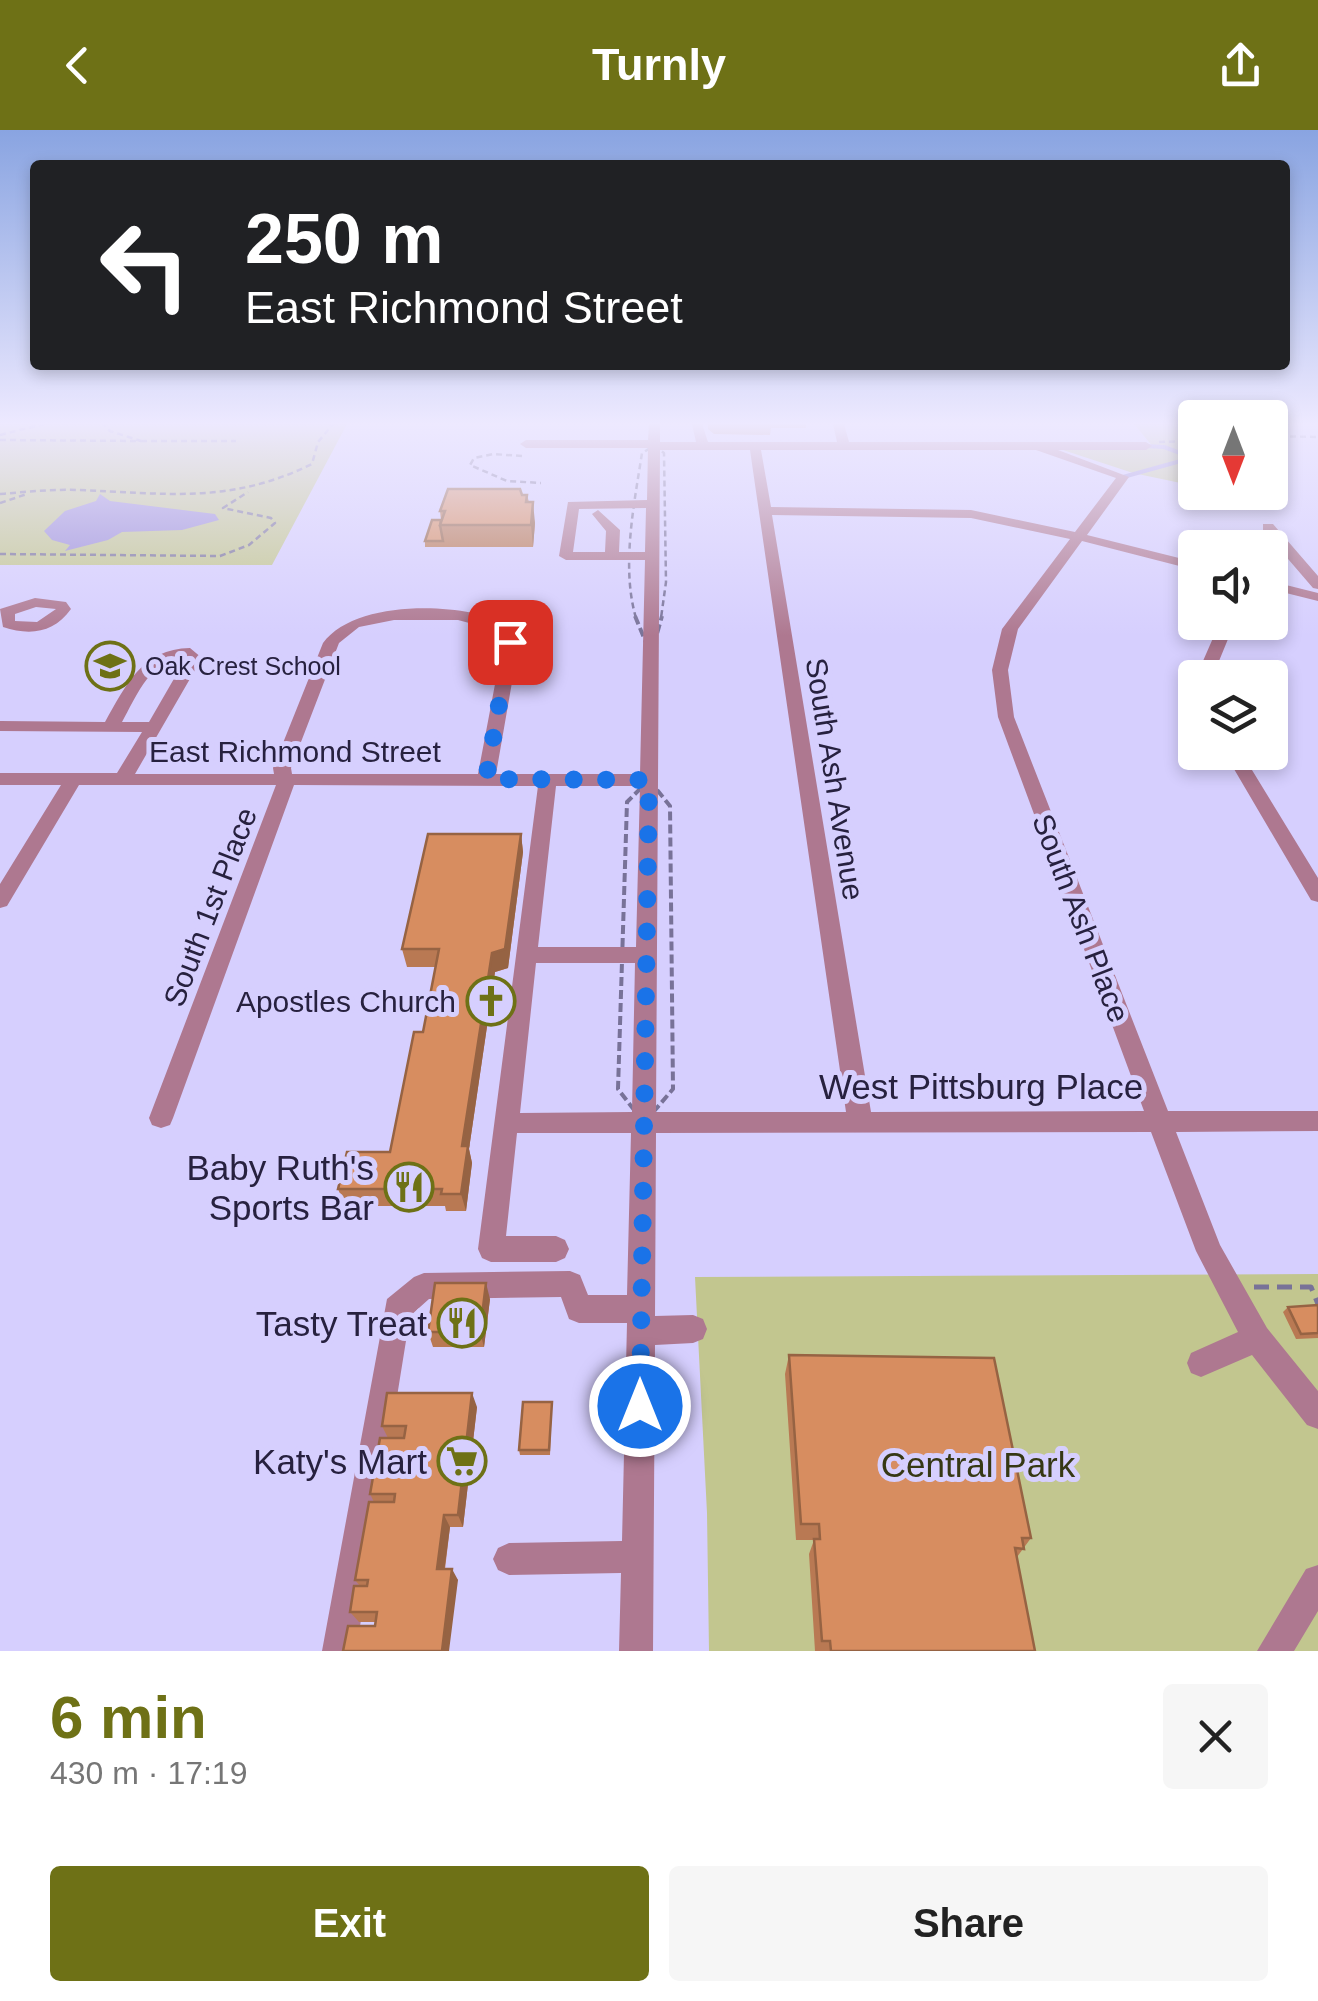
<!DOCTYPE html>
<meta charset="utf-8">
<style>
body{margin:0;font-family:Helvetica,sans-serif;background:#f6f6f6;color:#222;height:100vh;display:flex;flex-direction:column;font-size:38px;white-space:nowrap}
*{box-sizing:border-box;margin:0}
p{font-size:32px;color:#767676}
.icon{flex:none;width:55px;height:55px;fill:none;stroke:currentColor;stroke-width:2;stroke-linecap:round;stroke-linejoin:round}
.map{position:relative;height:1521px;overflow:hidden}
.side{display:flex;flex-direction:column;background:#fff;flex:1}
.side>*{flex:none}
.guide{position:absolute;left:30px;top:30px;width:1260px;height:210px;border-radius:10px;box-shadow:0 5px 15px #0003;background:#202124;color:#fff;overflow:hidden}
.needle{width:65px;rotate:180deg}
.fabs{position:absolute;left:1178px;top:270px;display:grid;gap:20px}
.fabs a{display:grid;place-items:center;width:110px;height:110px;border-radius:10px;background:#fff;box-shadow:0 5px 15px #0003;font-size:50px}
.pin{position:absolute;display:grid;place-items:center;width:85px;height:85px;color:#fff;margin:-42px;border-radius:20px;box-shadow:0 5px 15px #0006}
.me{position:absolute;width:110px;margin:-55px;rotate:0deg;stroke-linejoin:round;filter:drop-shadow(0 0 8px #0008)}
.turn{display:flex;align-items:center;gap:35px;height:210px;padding:0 50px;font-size:45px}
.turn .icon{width:130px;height:130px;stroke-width:2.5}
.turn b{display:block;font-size:70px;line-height:85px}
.round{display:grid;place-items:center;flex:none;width:105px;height:105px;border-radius:10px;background:#f6f6f6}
.head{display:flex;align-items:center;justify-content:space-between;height:170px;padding:0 50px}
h1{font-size:60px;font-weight:700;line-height:75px;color:#6e7116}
.primary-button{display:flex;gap:20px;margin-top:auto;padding:20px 50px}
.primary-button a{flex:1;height:115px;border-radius:10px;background:#6e7116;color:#fff;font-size:40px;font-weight:700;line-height:115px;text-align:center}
.primary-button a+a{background:#f6f6f6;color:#222}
header{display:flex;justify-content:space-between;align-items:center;height:130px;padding:0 50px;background:#6e7116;color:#fff;font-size:45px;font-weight:700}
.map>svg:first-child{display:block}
</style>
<header><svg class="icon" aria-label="back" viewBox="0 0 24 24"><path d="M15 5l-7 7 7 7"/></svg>Turnly<svg class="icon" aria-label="share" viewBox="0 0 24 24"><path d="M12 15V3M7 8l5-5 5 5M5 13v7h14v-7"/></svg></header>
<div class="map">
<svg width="1318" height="1521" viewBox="0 0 1318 1521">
<rect width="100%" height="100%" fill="#d6cffe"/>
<path fill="#c2c68f" d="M0 294H347L272 435H0Z
M1134 294H1195V356L1133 343 1060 319 1154 318Z
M1318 1144V1521H709L707 1383 695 1147Z"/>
<path fill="#9a8dd6" d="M100 364 110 371 215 384 219 390 182 400 122 402 108 410 65 421 70 415 52 410 44 401 65 381 96 371Z"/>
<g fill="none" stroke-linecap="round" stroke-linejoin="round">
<path stroke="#9a8dd6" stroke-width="4" d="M1146 316 1164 317 1191 327
M1123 347 1195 327"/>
<path stroke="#787298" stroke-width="2.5" stroke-dasharray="6 4" stroke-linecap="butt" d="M1191 304H1195
M0 305 44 294
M1270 306 1318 307
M0 310 141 311 110 301 103 294
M141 311H236
M1159 312 1195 311
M522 326 493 324 474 328 470 335 507 351 541 353
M0 364C26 362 52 359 77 360 166 363 228 375 312 334L318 312 333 294
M0 373 27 364
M0 424 220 426 249 415 275 393 271 388 223 378 248 362
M636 488C621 437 634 375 642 323L654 316 664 323 666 452 661 488"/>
<path stroke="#787298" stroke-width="4" stroke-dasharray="9 4" stroke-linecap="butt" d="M635 486 651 525 662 486
M649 650 670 676 673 959 644 993 618 959 627 672Z"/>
<path stroke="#787298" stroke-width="5" stroke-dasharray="15 8" stroke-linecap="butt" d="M1254 1157H1311L1318 1174"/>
<path fill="#ae7890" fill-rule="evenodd" d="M649 294H660V312H696L692 294H702L708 312H837L833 294H844L849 312H1146L1152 316 1146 320H1058L1129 347 1087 405 1195 432V440L1082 411 1018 499 1008 540 1014 587 1168 981H1318V1001L1176 1002 1220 1115 1267 1198 1318 1261V1299L1307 1295 1252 1225 1201 1247 1191 1243 1187 1233 1191 1223 1238 1202 1196 1121 1151 1002 656 1003 655 1186 693 1185 703 1189 707 1199 703 1209 693 1213 655 1215 653 1521H619L621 1443 509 1445 498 1440 493 1429 498 1418 509 1413 622 1411 627 1193H579L569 1189 561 1167 429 1169 410 1186 356 1521H322L387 1169 414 1147 424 1143 570 1141 580 1145 588 1165H627L631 1003H517L506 1106H556L565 1110 569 1119 565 1128 556 1132H491L482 1128 478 1119 538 656 294 655 173 988 170 995 161 998 152 995 149 988 276 655H79L7 776 0 778V754L61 655H0V643H117L142 602 0 601V591L105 592C126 555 142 519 190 518L202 528 135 644H274L273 638 323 513C356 468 466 472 511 495L519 512 496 644H640L645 430H566L559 426 568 372 647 370 648 318H526L520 314 526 310H648ZM660 320H750L846 982H656ZM761 320H1036L1116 348 1075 402 971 380 771 377ZM646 378 645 422H619L620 400 598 380 592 384 606 401 605 422H573L579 379ZM772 385 971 388 1070 409 1002 499 992 540 998 587 1144 981 871 982ZM394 490H458L499 501 503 512 478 644H292L291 638 339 513 359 497ZM176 528H186L149 592H122C136 567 147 537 176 528ZM556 656H640L636 817H538ZM536 833H635L632 982 520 983Z
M1263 394H1273L1318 446V459L1313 458 1263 400Z
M1270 451 1318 463V471L1270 459Z
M35 468 66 472 71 479C54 503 30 506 3 497L0 479ZM36 477 56 479 37 492 15 491V484Z
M1220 492H1235L1219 531 1218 548H1202L1203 531Z
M1224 622H1241L1318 748V772L1311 770Z
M1318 1435V1481L1294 1521H1257L1306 1439Z"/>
</g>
<path fill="#b97953" d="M708 294H806V298H771L770 305 714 304 708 299Z
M522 365H527L535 393 533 417H425V411L441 390 440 381Z
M521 704 523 722 508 838 495 842 469 1019 472 1033 466 1081H446L445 1076H345L338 1059 390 1022 423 902 436 837H407L402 819Z
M490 1169 484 1217H433L428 1202Z
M1318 1175V1208L1296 1209 1283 1182 1288 1177Z
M789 1225 1031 1408 1017 1427 1035 1521H815L809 1424 814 1410H796L785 1244Z
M552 1272 550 1325H520L519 1320Z
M477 1277 463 1397H450L445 1439 458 1450 375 1496V1492H359L350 1482 360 1456 355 1450 374 1372 370 1364 388 1308 382 1296Z"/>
<path fill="#966343" d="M533 372 535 393 533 417 531 395Z
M521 704 523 722 508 838 495 842 469 1019 472 1033 466 1081 461 1064 462 1016 492 823Z
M486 1153 490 1169 484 1217 480 1202Z
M472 1263 477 1277 463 1397 458 1385Z
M444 1385 450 1397 443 1450 437 1439Z
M452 1439 458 1450 449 1521H442Z"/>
<path fill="#d78d60" stroke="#966343" stroke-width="2.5" d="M448 359H520L522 365H527L526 372H533L531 395H440L445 381H440Z
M432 390H441L440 395 443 411H425Z
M428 704H521L505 819 492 823 462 1016H468L461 1064H441L442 1059H338L347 1022H390L414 902H423L439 819H402Z
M435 1153H486L480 1202H428Z
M1318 1175V1203L1301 1204 1288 1177Z
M789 1225 994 1228 1031 1408H1022L1024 1419 1015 1418 1035 1521H831L830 1511H822L814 1409H820L819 1394H801Z
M387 1263H472L458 1385H444L437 1439H452L442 1521H343L348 1496H375L377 1482H350L354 1456H367L368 1450H355L369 1372H394L395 1364H370L380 1308H404L406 1296H382Z
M523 1272H552L549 1320H519Z"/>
<linearGradient id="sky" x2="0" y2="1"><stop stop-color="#89a4e1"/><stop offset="0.58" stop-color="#ede9ff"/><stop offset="1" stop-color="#ede9ff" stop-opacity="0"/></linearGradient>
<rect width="1318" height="506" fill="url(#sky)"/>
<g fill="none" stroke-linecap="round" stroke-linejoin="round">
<path stroke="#1a73e8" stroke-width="18" stroke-dasharray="0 32.4" d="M510 512 486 649 649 650 640 1276"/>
</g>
<defs>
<g id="school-ring" transform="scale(2.5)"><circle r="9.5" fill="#d6cffe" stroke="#6e7116" stroke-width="1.5"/><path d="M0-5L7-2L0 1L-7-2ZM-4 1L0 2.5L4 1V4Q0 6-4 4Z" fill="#6e7116"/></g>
<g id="church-ring" transform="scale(2.5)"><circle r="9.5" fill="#d6cffe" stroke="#6e7116" stroke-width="1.5"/><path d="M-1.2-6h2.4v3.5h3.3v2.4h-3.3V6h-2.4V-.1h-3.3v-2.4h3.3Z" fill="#6e7116"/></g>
<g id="restaurant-ring" transform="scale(2.5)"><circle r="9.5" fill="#d6cffe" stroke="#6e7116" stroke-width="1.5"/><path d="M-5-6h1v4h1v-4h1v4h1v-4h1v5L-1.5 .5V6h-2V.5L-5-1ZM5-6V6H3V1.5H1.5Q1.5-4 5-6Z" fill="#6e7116"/></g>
<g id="supermarket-ring" transform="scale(2.5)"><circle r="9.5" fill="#d6cffe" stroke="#6e7116" stroke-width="1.5"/><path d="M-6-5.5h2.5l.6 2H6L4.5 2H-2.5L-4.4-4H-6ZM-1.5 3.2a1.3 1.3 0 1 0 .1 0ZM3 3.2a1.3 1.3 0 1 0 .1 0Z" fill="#6e7116"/></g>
</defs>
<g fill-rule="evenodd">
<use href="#school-ring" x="110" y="536"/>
<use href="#church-ring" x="491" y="871"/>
<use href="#restaurant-ring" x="409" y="1057"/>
<use href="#restaurant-ring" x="462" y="1193"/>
<use href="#supermarket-ring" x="462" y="1331"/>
</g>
<g text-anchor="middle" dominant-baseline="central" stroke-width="10" stroke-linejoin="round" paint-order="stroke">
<g font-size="25" fill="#27213f" stroke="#d6cffe" text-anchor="start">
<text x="145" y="536">Oak Crest School</text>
</g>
<g font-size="30" fill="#27213f" stroke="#d6cffe">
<text x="295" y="621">East Richmond Street</text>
<text transform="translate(835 649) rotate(81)">South Ash Avenue</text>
<text transform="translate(210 777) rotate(-69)">South 1st Place</text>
<text transform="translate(1081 788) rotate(69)">South Ash Place</text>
</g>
<g font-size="30" fill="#27213f" stroke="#d6cffe" text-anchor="end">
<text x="456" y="871">Apostles Church</text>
</g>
<g font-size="35" fill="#27213f" stroke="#d6cffe">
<text x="981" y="956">West Pittsburg Place</text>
</g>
<g font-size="35" fill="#27213f" stroke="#d6cffe" text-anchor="end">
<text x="374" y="1037">Baby Ruth's<tspan x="374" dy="40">Sports Bar</tspan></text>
<text x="427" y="1193">Tasty Treat</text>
<text x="427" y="1331">Katy's Mart</text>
</g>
<g font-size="35" fill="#363814" stroke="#d6cffe">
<text x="978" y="1334">Central Park</text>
</g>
</g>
</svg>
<div class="fabs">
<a><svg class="needle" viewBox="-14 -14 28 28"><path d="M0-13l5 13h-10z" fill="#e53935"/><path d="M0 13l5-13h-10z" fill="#767676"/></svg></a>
<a><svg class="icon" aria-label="sound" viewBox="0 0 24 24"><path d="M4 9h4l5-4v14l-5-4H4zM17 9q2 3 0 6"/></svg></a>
<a><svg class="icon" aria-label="layers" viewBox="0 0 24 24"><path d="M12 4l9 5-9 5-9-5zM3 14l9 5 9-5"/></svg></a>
</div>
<div class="pin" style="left:510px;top:512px;background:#d93025"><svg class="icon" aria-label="arrive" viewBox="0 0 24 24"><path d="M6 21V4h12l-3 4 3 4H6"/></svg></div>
<svg class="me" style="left:640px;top:1276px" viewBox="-20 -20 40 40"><circle r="17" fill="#1a73e8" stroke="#fff" stroke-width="3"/><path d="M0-11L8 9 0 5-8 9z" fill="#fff"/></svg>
<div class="guide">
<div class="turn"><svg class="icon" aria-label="left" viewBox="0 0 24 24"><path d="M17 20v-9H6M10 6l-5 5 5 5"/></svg><div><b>250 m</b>East Richmond Street</div></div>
</div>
</div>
<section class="side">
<div class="head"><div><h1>6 min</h1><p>430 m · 17:19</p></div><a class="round"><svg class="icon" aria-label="close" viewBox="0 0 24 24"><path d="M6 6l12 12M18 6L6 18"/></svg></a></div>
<div class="primary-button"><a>Exit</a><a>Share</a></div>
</section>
